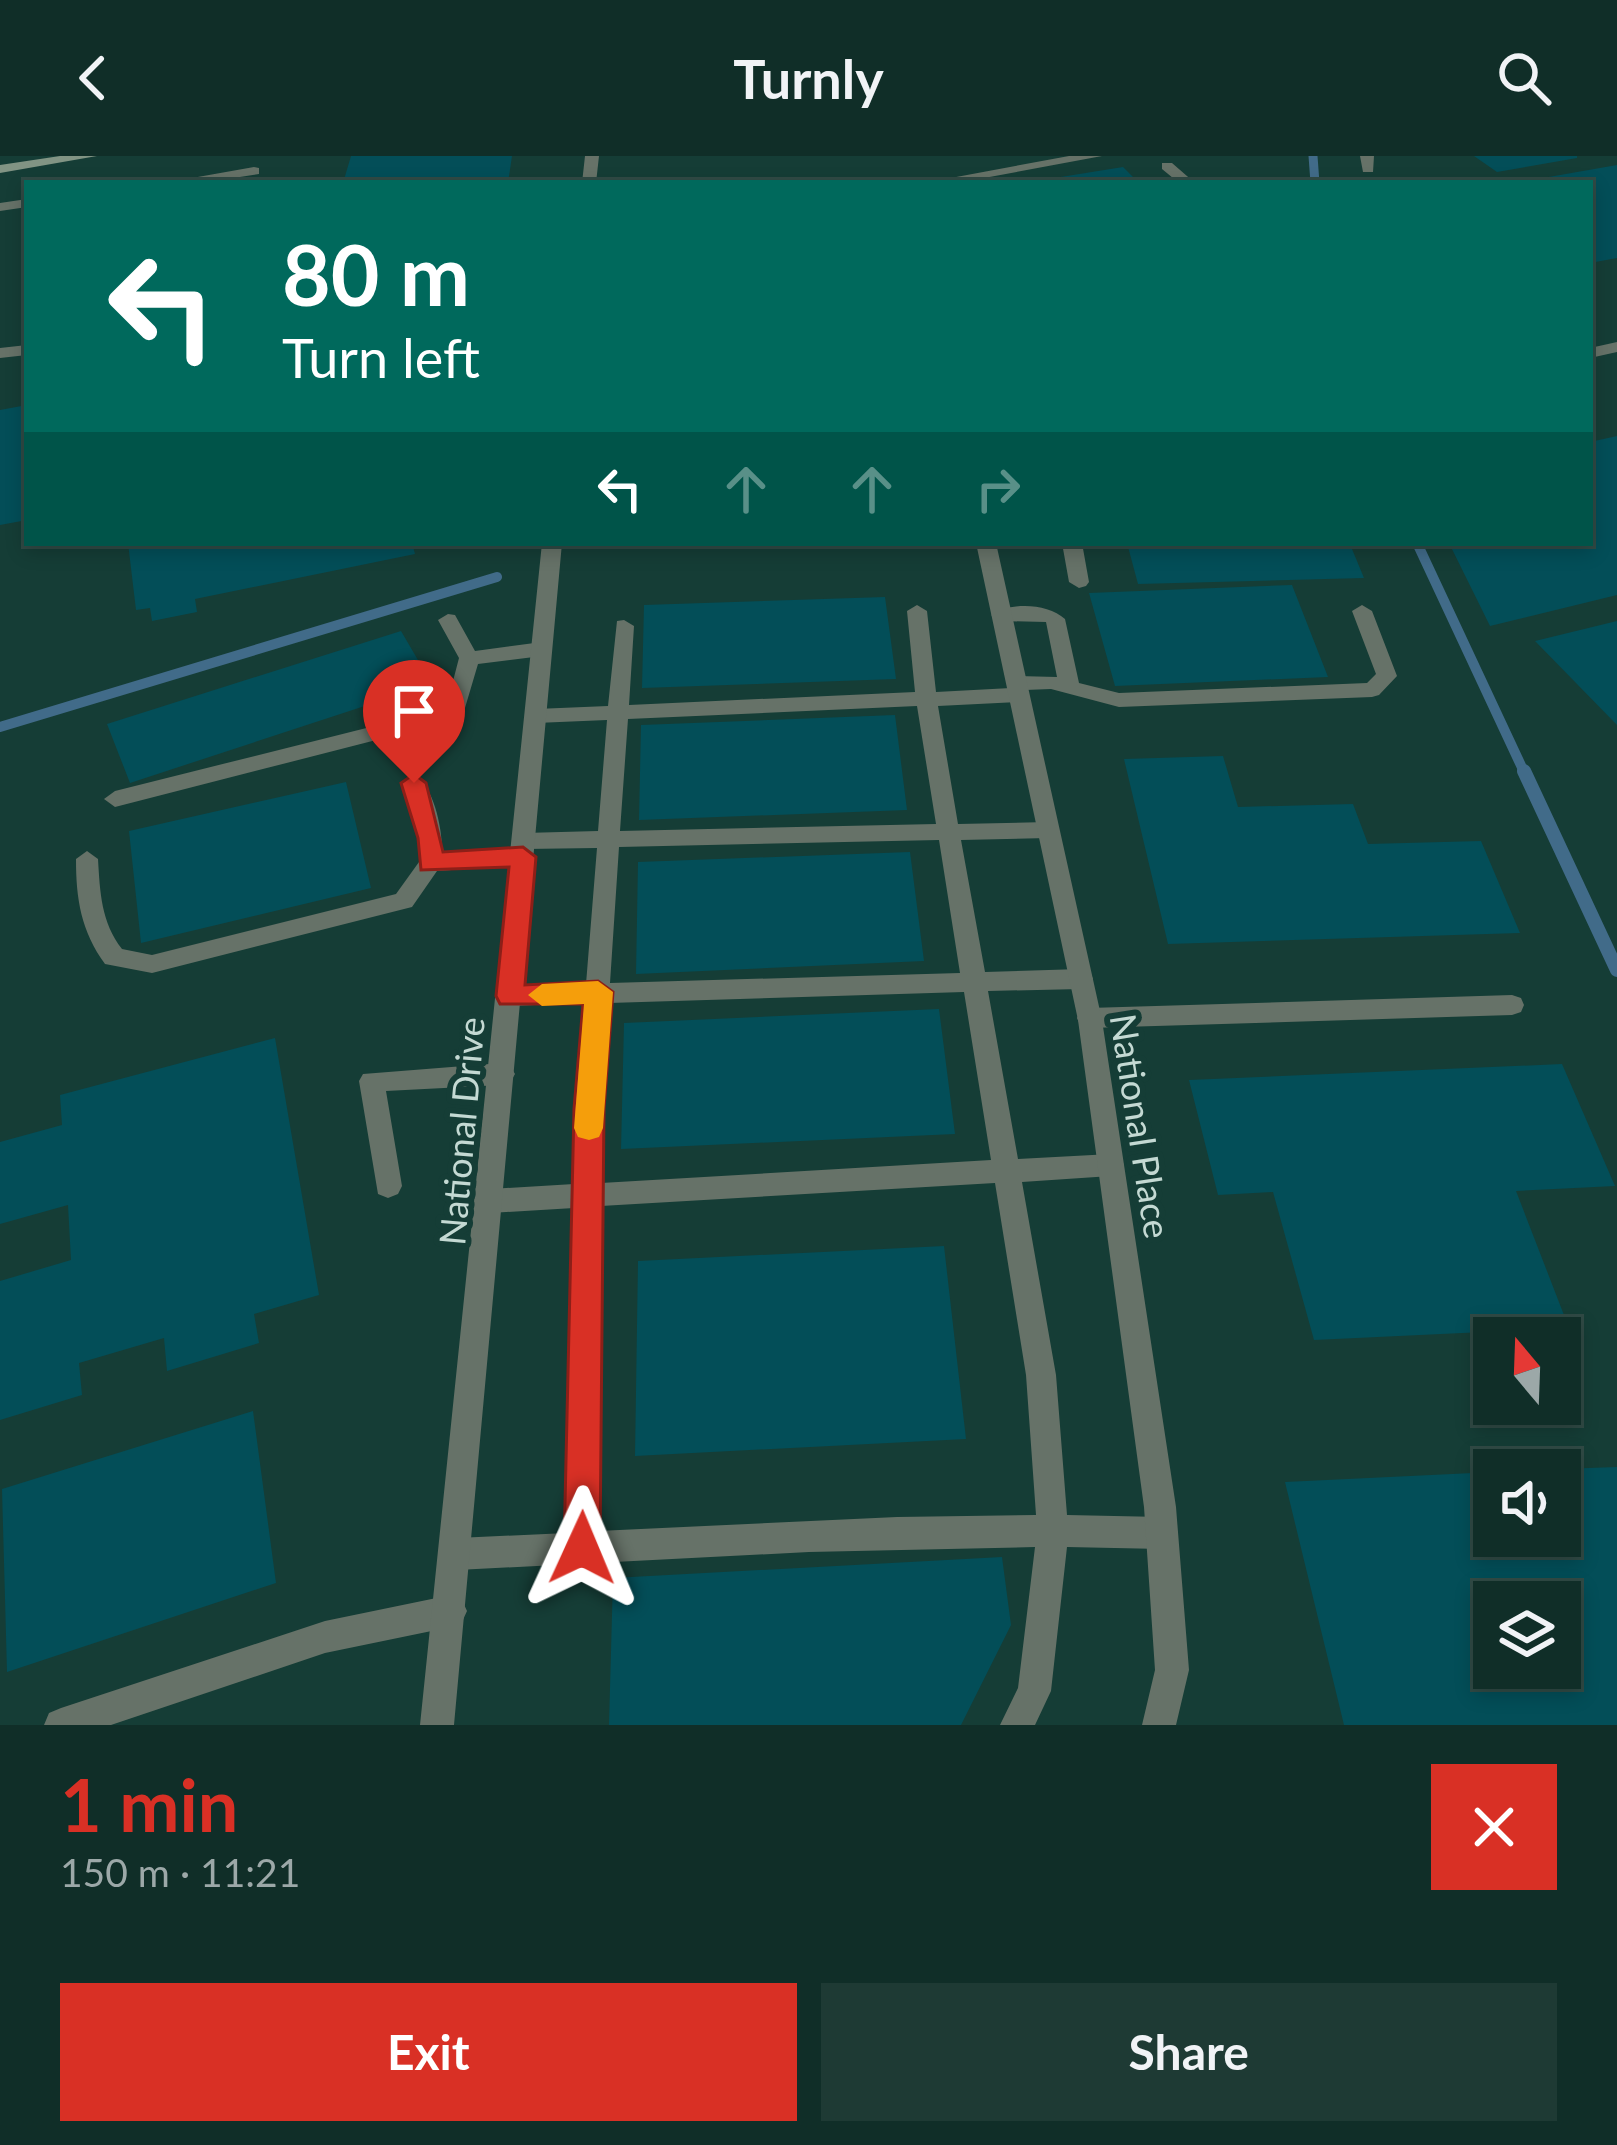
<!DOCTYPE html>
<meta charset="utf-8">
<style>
body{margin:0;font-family:Lato,sans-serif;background:#1e3a34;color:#f1f3f6;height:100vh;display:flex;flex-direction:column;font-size:45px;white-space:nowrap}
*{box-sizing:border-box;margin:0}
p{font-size:39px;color:#9ca8a8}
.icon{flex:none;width:66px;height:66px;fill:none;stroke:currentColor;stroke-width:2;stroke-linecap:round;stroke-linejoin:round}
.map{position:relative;height:1569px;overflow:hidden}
.side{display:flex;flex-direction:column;background:#102e28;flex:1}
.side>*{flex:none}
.hud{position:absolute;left:24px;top:24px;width:1569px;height:366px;border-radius:0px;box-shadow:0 6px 18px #0003,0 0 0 3px #304a45;background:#00695c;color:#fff;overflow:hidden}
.needle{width:78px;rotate:341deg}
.controls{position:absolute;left:1473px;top:1161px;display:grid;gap:24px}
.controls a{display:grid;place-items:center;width:108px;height:108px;border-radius:0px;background:#102e28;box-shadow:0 6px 18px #0003,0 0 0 3px #304a45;font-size:60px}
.pin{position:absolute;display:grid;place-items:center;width:102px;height:102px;color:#fff;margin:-123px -51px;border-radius:50% 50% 50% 0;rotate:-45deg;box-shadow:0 0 12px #0007}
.pin .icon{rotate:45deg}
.me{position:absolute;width:132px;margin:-66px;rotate:1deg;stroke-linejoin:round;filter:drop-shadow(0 0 9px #0008)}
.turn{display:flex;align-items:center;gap:42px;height:252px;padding:0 60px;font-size:54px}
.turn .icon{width:156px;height:156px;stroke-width:2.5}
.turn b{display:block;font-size:84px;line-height:102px}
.lanes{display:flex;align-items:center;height:114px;padding:0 60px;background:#0003;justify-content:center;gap:60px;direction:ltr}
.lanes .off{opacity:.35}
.round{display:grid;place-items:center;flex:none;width:126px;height:126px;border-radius:0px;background:#1e3a34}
.headline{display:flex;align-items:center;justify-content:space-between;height:204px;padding:0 60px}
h1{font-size:72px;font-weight:700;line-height:90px;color:#d93025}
.primary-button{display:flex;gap:24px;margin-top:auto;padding:24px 60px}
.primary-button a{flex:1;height:138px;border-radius:0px;background:#d93025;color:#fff;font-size:48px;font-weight:700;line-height:138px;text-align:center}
.primary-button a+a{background:#1e3a34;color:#f1f3f6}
header{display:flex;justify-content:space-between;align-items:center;height:156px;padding:0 60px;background:#102e28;font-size:54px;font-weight:700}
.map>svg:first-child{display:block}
</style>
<header><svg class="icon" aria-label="back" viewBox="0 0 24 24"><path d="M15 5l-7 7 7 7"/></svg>Turnly<svg class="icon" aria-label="search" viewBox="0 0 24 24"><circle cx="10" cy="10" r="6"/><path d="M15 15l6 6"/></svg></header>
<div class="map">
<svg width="1617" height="1569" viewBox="0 0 1617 1569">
<rect width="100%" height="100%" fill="#153d36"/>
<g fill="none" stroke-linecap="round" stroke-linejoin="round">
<path stroke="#416b89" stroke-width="9" d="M1313 0 1315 27"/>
<path stroke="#416b89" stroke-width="10" d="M1417 387 1525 618
M0 571 497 421"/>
<path stroke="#416b89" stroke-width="14" d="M1524 615 1617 814"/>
</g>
<path fill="#034e58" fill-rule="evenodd" d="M351 0H512L508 27H343Z
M1474 0H1577V2L1497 16Z
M1617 9V102L1590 107V27L1526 25Z
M1123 11 1139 27H1042V24Z
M27 249V364L0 369V254Z
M1617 280V439L1490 470 1449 387H1590V286Z
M128 387H412L415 398 195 443 197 456 152 465 150 452 136 454Z
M1127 387H1378L1380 393H1352L1364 422 1138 428Z
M1292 429 1328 521 1115 530 1089 437Z
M885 441 896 523 642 532 644 449Z
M1617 465V569L1535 485Z
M401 475 432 528 130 627 107 568Z
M895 559 907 654 639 664 641 569Z
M1223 600 1238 651 1353 648 1368 688 1481 685 1520 777 1168 788 1124 603Z
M346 626 371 732 141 787 129 675Z
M910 696 924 805 636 818 638 706Z
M939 853 955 978 621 993 624 867Z
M275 882 319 1139 254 1158 259 1187 167 1215 164 1182 79 1207 82 1239 0 1264V1125L71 1104 68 1049 0 1068V986L62 969 60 939Z
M1562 908 1615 1030 1516 1035 1569 1172 1314 1184 1273 1036 1218 1039 1189 924Z
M944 1090 966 1283 635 1300 638 1105Z
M253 1255 276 1427 7 1516 2 1333Z
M1617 1311V1569H1344L1285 1326 1494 1316V1380H1560V1313ZM1494 1446H1560V1512H1494Z
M1002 1401 1011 1469 961 1569H609L613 1422Z"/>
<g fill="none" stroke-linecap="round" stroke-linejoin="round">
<path fill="#667268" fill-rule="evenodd" d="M1069 0H1102L957 27H924Z
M1360 0H1374L1373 16H1363Z
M1162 7H1172L1195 27H1179L1162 13Z
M254 11 259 12V18L201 27H164Z
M27 43V51L0 55V47Z
M1617 186V196L1590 202V192Z
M1062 387H1082L1089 426 1086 430 1079 432 1069 426Z
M917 449 927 455 936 536 1011 532 1007 527 1017 520 1057 521 1046 466 1001 465 991 459C1010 446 1047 447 1065 463L1079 527 1119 537 1367 527 1376 518 1352 455 1362 449 1372 455 1397 520 1379 539 1372 541 1119 551 1051 533 1025 534 1029 539 1019 546 938 550 958 668 1048 666 1059 674 1048 682 961 684 985 816 1081 813 1090 816 1093 823 1090 830 1081 833 988 835 1018 1003 1111 998 1120 1001 1124 1009 1120 1017 1111 1020 1022 1026 1056 1219 1067 1359 1162 1361 1173 1366 1178 1377 1173 1388 1162 1393 1067 1391 1051 1535 1035 1569H1000L1018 1532 1035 1391 809 1396 457 1414 446 1409 441 1398 446 1387 457 1382 567 1377 574 1052 490 1057 480 1053 476 1045 480 1037 490 1033 574 1028 584 847 510 850 501 847 498 840 501 833 510 830 586 828 597 692 525 693 534 701 523 709 437 715 412 751 152 817 105 808C81 775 76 743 76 703L87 695 98 703C100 736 101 766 122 793L152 799 396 738 419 706 420 682 403 627 414 619C434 629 443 675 442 698L522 693 513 685 524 677 598 675 607 564 536 567 525 560 536 553 608 550 617 465 624 464 634 470 629 549 915 536 907 455ZM917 550 936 668 620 675 628 563ZM939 684 960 817 610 827 619 691ZM964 836 991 1004 601 1027 609 847ZM995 1027 1026 1219 1036 1359 897 1361 598 1375 601 1050Z
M448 458 455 459 475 495 542 486 552 493 542 500 478 508 462 562 115 651 104 643 115 635 446 552 459 502 438 464Z
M1512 839 1521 842 1524 849 1521 856 1512 859 1089 872 1080 869 1077 862 1080 855 1089 852Z
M502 907 511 911 515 918 511 925 502 929 386 935 402 1030 398 1038 388 1042 378 1038 359 925 363 918Z
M451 1439 462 1444 467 1455 462 1466 451 1471 325 1497 111 1569H44L49 1557 61 1552 325 1465Z"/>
<path fill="#667268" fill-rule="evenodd" d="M585 0H599L596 27H582Z
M27 189V199L0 202V192Z
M542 387H562L454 1569H420Z
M976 387H996L1102 864 1176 1351 1189 1514 1176 1569H1142L1155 1514 1144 1351 1078 864Z"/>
<path fill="#819484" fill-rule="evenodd" d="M60 0H97L0 17V9Z"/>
</g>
<path fill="#d93025" stroke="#8d1f18" stroke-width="3" d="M414 618 426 627 443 696 523 691 536 701 525 829 598 825 613 836 604 953 600 1392 594 1405 582 1410 569 1405 564 1392 574 953 583 848H500L496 840 509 711 421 714 418 682 401 627Z"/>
<path fill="#f59e0b" d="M598 825 613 836 603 972 599 981 589 984 578 981 574 972 584 848 542 850 528 839 542 828Z"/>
<g text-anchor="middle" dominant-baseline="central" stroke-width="12" stroke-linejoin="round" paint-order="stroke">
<g font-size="36" fill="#c4d9d3" stroke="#153d36">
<text transform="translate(1141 970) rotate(81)">National Place</text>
<text transform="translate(461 975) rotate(-85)">National Drive</text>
</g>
</g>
</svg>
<div class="controls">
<a><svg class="needle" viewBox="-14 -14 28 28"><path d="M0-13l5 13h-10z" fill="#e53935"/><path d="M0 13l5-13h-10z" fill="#9ca8a8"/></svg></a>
<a><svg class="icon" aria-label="sound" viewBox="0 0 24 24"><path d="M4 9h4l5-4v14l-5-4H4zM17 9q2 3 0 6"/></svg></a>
<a><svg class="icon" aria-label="layers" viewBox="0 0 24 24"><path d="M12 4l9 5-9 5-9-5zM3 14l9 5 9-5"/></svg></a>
</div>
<div class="pin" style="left:414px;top:627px;background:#d93025"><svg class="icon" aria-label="arrive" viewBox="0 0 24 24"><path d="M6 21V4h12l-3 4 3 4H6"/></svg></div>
<svg class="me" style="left:582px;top:1392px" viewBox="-20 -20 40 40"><path d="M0-17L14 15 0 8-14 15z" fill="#d93025" stroke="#fff" stroke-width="4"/></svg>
<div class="hud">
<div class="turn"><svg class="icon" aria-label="left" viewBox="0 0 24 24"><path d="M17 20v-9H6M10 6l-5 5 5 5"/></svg><div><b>80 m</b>Turn left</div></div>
<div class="lanes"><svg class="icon" aria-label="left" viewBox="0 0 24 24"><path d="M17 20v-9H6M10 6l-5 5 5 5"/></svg><svg class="icon off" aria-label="ahead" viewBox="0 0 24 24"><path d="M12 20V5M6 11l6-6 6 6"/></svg><svg class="icon off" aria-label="ahead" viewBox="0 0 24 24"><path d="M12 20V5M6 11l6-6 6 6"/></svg><svg class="icon off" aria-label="right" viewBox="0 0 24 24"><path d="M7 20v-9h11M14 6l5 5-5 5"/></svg></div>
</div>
</div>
<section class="side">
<div class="headline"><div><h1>1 min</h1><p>150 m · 11:21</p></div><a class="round" style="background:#d93025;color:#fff"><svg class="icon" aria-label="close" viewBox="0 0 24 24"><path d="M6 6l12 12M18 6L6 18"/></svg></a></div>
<div class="primary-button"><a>Exit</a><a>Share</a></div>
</section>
